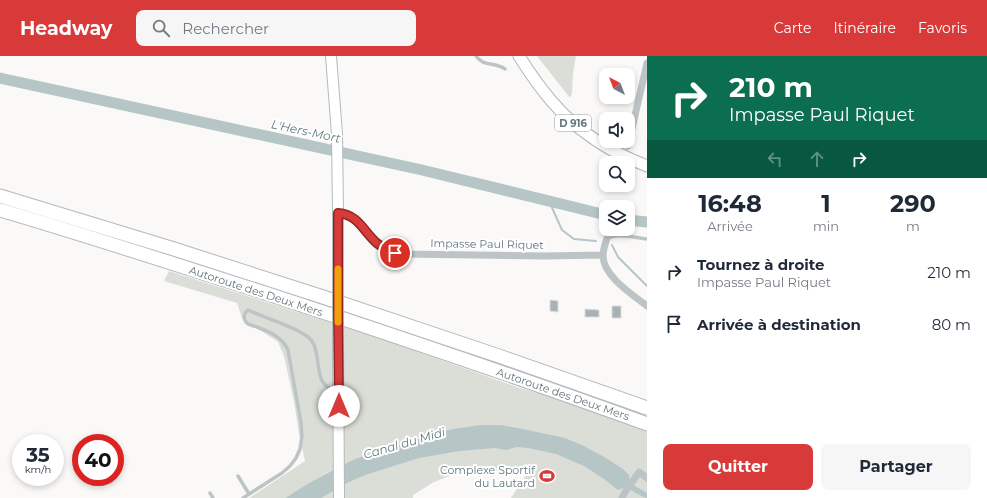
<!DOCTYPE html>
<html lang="fr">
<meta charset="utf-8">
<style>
body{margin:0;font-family:Montserrat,sans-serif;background:#f6f6f7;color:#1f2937;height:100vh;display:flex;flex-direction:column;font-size:15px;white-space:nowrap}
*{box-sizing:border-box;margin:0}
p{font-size:13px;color:#747a83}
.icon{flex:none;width:22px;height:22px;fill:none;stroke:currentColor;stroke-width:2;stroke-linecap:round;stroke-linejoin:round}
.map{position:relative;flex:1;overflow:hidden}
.sheet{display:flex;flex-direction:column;background:#fff;width:340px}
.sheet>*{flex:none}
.hud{background:#0b6e4f;color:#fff;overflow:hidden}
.needle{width:26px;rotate:318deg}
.controls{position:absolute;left:599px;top:12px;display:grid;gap:8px}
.controls a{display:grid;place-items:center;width:36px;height:36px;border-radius:8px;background:#fff;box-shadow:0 2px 6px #0003;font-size:20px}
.speed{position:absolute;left:12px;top:378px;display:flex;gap:8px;font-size:20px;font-weight:700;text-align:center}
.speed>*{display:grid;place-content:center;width:52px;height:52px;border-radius:50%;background:#fff;box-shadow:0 2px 6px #0003;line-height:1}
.speed small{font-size:10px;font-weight:400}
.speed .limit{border:6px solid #d22;background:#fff;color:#111}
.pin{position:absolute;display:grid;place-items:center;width:34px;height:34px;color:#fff;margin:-17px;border:2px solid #fff;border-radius:50%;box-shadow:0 1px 4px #0007}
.me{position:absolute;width:44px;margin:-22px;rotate:0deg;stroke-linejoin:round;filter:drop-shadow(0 0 3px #0008)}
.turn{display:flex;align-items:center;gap:14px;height:84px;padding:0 16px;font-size:18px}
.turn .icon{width:52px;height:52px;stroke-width:2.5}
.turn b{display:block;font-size:28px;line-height:34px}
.lanes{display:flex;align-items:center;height:38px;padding:0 16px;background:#0003;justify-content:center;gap:20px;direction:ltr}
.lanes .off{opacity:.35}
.eta{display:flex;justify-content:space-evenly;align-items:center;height:68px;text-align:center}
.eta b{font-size:24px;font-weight:700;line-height:28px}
.action{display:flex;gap:8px;margin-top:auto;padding:8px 16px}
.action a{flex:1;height:46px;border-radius:8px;background:#d83a3a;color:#fff;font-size:16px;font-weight:700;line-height:46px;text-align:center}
.action a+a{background:#f6f6f7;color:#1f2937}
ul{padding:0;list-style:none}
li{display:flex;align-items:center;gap:12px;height:52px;padding:0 16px}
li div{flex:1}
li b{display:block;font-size:15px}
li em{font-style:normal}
header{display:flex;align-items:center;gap:24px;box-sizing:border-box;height:56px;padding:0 20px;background:#d83a3a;color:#fff}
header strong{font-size:19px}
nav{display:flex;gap:22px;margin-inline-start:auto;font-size:14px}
.search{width:280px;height:36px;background:#f6f6f7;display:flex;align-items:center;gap:10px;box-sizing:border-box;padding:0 14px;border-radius:8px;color:#747a83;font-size:15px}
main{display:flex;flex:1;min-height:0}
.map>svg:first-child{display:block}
</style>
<header>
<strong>Headway</strong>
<div class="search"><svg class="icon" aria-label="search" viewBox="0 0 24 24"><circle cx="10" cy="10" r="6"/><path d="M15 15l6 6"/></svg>Rechercher</div>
<nav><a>Carte</a><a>Itinéraire</a><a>Favoris</a></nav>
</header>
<main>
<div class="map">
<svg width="647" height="442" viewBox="0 0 647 442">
<rect width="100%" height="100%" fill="#faf9f8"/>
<path fill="#dbded7" d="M537 0H576L573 17 572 37 570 42Z
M169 215 385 284 520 332 592 352 647 374V442H511L531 411 498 415H463L434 426 413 439V442H320L332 414 307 428 285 442H249L305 405 299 378 294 346 284 300 278 286 242 262 237 247 164 225Z"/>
<path fill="#b6c6c6" d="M481 369H501L523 373 565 382 584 390 606 402 623 413 629 419 630 425 635 430 647 437V442C640 441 633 434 625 431L618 434 604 423 584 410 556 398 528 392 517 391 506 394 495 392 460 395 419 402 365 419 347 427 321 442H285L307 428 333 414 353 404 377 395 453 373Z"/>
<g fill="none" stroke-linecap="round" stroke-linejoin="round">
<path stroke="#b6c6c6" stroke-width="2" d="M549 145 562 174 574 183 596 185
M612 189 618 201 647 230"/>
<path stroke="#b6c6c6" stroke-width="11" d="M0 22 422 114 606 159
M628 164 647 166"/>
</g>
<path fill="#a6b2b5" stroke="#dcdbda" d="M550 244 558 245V256L550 255Z
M612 250H621V262H612Z
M585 253 599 254V261H585Z"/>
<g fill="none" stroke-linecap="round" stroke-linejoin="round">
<g stroke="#b2babc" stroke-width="12">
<path id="secondary" d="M331 0 337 78 338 157V225
M338 283 339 442"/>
</g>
<g stroke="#b1b8ba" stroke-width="13">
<path id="primary" d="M519 0C538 30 560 60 590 80 607 93 627 102 647 110"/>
</g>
<g stroke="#b3b9bb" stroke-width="15">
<path id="highway" d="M0 140 174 193 323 241 499 300 647 352
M0 154C89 180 177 209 265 237 393 279 521 322 647 368"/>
</g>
<path stroke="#bdc4c6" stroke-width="3.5" d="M476 0C485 12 494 5 505 13
M608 182C620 177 635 182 647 183
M238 420 249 438
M210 437 213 442
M243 442 282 417 290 410 296 402 300 393 302 380 301 367 288 294C282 281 270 276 257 271 254 270 248 269 246 266 243 263 244 260 245 257L248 254C262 261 303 273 312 285 323 302 311 331 338 335"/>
<path stroke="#bdc4c6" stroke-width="7" d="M628 90 647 7
M338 157C360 159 363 175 377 187 385 194 394 197 403 198L545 200 603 199
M609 176C607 183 603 192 603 200 603 220 633 239 647 250
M622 442 625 436 639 416 647 422"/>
<use href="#secondary" stroke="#fff" stroke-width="10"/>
<use href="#primary" stroke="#fff" stroke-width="11"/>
<use href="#highway" stroke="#fff" stroke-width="13"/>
<g stroke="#b2babc" stroke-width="12" stroke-linecap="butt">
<path id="secondary-bridge" d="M338 225V283"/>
</g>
<use href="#secondary-bridge" stroke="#fff" stroke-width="10"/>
</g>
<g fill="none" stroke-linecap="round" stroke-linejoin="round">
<g stroke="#8c2626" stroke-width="10">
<path id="route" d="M339 350 338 254V157C360 159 363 176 378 188 383 192 389 195 395 197"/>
</g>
<use href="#route" stroke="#d83a3a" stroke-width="7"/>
<path stroke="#f59e0b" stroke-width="7" d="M338 266V213"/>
</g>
<defs>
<g id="stadium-bare" transform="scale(1.2)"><path d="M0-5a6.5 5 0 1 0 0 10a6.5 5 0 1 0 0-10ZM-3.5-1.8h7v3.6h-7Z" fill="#d83a3a" stroke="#fff" stroke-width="2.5" paint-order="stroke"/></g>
</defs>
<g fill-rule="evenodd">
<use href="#stadium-bare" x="547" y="420"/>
</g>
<g text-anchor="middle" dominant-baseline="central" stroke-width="4" stroke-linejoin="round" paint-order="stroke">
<rect fill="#fff" stroke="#919fa3" stroke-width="1" x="555" y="59" width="36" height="16" rx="3"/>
<g font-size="10" font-weight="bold" fill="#62767b">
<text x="573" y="67">D 916</text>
</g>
<g font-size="11" fill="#62767b" stroke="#fff">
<text transform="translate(487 188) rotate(1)">Impasse Paul Riquet</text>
<text transform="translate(256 235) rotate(18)">Autoroute des Deux Mers</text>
<text transform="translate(563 338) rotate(19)">Autoroute des Deux Mers</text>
</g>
<g font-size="11" fill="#62767b" stroke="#fff" text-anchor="end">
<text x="535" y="414">Complexe Sportif<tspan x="535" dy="13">du Lautard</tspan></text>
</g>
<g font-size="12" font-style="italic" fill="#61797a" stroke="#fff">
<text transform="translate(306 75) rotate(12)">L'Hers-Mort</text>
<text transform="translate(404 387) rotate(-16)">Canal du Midi</text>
</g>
</g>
</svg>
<div class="controls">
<a><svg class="needle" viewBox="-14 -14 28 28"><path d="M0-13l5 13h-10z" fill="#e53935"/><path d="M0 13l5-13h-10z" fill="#747a83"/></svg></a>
<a><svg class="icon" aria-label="sound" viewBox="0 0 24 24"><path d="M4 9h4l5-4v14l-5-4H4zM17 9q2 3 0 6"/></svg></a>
<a><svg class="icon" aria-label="search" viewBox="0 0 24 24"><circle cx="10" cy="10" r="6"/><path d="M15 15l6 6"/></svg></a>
<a><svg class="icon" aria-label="layers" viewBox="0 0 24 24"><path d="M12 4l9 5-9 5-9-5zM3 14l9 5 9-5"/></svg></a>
</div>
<div class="speed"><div>35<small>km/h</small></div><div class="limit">40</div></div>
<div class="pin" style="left:395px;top:197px;background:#d93025"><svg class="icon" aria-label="arrive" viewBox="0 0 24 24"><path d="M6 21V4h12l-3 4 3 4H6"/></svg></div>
<svg class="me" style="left:339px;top:350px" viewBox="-20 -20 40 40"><circle r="19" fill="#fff"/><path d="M0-13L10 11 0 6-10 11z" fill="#d83a3a"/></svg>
</div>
<section class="sheet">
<div class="hud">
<div class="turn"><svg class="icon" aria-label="right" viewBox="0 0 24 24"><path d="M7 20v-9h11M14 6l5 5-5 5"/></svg><div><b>210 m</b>Impasse Paul Riquet</div></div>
<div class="lanes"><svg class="icon off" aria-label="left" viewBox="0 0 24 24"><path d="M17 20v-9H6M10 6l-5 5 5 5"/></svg><svg class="icon off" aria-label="ahead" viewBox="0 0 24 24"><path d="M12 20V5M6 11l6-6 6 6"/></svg><svg class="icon" aria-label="right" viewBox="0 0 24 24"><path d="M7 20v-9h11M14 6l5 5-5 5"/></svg></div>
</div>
<div class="eta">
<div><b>16:48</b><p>Arrivée</p></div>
<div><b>1</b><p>min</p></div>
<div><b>290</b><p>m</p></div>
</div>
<ul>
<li><svg class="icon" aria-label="right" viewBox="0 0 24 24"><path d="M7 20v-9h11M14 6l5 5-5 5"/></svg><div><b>Tournez à droite</b><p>Impasse Paul Riquet</p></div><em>210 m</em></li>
<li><svg class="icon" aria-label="arrive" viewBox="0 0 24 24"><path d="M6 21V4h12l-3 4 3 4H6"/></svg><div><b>Arrivée à destination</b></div><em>80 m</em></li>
</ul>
<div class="action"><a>Quitter</a><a>Partager</a></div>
</section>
</main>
